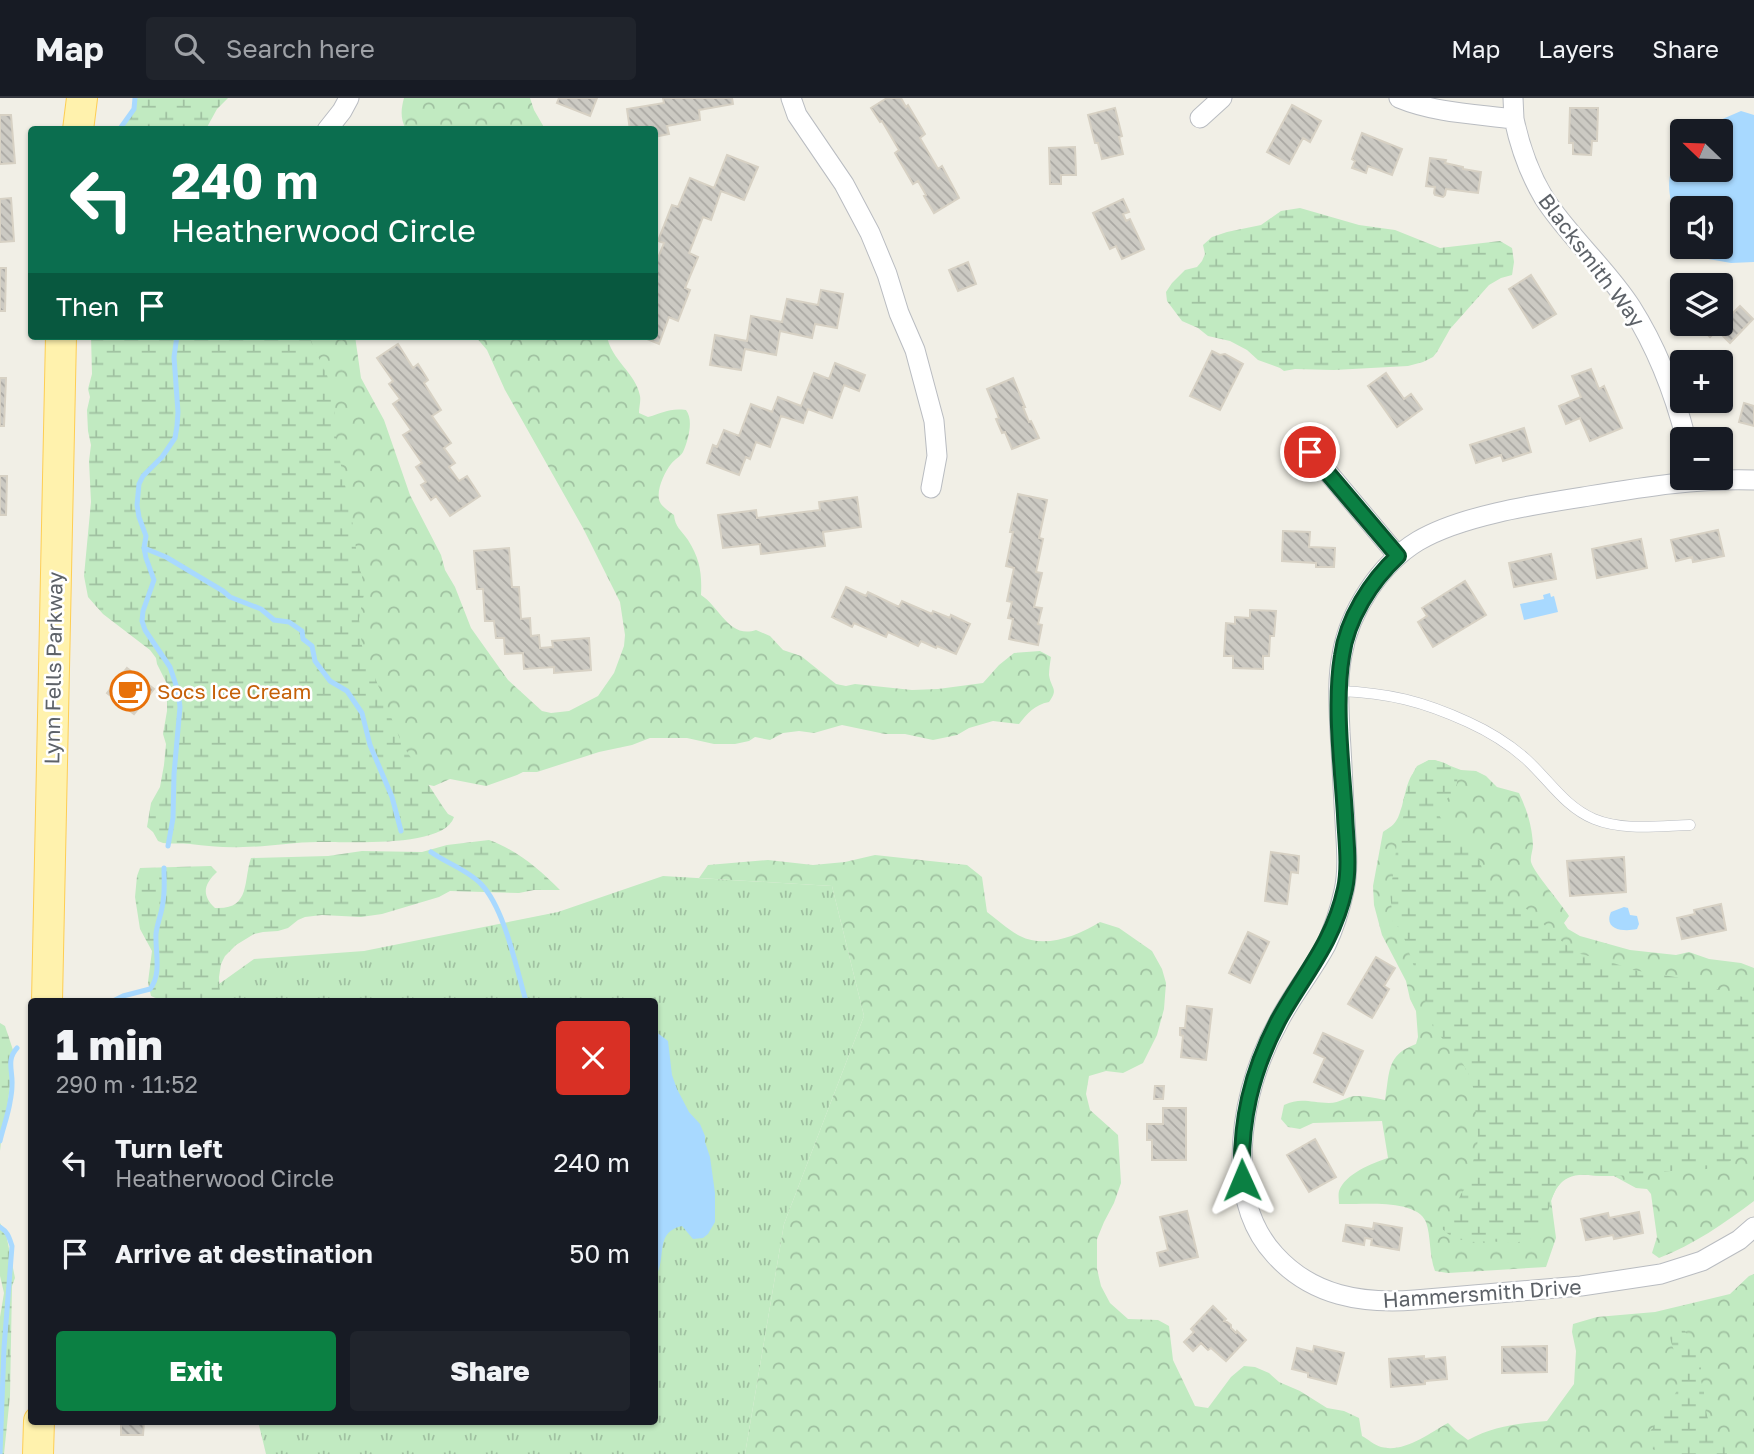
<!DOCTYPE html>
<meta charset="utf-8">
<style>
body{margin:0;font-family:"Golos Text",sans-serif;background:#20242c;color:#f1f3f6;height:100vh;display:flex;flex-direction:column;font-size:26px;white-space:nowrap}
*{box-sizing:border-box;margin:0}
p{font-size:23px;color:#9ea1a6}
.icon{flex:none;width:38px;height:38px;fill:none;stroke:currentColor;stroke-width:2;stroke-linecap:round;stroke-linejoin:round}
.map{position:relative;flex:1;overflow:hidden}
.side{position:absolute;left:28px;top:900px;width:630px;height:427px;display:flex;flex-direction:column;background:#171b24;border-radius:7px;box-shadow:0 2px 5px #0004}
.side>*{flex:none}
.top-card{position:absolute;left:28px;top:28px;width:630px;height:214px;border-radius:7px;box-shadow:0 2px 5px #0004;background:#0b6e4f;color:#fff;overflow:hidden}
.needle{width:46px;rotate:293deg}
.controls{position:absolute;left:1670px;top:21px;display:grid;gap:14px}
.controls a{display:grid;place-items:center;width:63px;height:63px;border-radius:7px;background:#171b24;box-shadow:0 2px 5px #0004;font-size:35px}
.pin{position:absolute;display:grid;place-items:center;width:60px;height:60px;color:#fff;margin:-30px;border:4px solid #fff;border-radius:50%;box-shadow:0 2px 7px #0007}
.me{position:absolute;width:77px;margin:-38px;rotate:359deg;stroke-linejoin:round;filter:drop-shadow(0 0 5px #0008)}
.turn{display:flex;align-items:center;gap:24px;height:147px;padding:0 28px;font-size:32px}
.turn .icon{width:91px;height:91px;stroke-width:2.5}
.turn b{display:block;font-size:49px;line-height:60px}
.then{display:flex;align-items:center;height:66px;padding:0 28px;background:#0003;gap:14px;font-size:26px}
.round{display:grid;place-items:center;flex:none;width:74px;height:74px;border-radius:7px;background:#20242c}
.summary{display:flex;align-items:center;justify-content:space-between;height:119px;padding:0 28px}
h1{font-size:42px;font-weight:800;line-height:52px}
.action{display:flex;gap:14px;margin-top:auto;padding:14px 28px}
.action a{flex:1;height:80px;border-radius:7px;background:#0b8043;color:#fff;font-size:28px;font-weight:800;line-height:80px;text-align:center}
.action a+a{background:#20242c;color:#f1f3f6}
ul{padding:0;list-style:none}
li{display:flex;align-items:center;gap:21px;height:91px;padding:0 28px}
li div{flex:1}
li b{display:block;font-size:26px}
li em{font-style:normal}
header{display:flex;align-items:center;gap:42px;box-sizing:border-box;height:98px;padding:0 35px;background:#171b24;border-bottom:2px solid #363941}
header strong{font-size:33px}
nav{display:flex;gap:38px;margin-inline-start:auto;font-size:24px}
.search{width:490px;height:63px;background:#20242c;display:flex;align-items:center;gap:18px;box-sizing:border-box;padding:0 24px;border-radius:7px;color:#9ea1a6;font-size:26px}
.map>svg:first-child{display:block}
</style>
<header>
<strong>Map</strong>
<div class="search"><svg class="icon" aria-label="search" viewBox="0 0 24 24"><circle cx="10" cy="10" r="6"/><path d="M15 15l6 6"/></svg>Search here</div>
<nav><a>Map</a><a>Layers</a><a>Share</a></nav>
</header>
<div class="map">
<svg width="1754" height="1356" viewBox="0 0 1754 1356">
<defs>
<pattern id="grass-tufts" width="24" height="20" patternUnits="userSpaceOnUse" patternTransform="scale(1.75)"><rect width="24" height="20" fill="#c1eac1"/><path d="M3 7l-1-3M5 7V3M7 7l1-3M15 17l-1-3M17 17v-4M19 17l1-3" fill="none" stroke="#a0c1a1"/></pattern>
<pattern id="forest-crowns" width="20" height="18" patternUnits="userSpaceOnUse" patternTransform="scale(1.75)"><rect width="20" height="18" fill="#c1eac1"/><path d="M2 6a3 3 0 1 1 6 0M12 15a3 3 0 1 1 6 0" fill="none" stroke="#a0c1a1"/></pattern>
<pattern id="wetland-marsh" width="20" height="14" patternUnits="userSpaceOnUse" patternTransform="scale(1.75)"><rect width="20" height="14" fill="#c1eac1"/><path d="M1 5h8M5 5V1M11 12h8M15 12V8" fill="none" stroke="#a0c1a1"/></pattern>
<pattern id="building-back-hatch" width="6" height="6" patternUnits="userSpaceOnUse" patternTransform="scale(1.75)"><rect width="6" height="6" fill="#cccac3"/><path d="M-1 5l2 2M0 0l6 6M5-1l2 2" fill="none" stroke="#a9a7a2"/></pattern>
</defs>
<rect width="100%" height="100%" fill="#f1efe6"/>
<path fill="url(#grass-tufts)" d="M663 778 832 788 864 918 784 1126 745 1356H266L258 1323H654V903H205V896L254 861 364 853 558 814Z"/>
<path fill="url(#forest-crowns)" d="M404 0H530L534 12 545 31H406C400 21 401 11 404 0Z
M283 238H355L361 280 384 322 410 397 441 457 445 472 455 489 471 530 508 582 542 613 551 615 569 613 598 598 614 575 624 548 625 537 620 504 583 430 505 292 487 252 475 238H607C611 262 636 275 640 298 641 303 639 309 639 315L648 319C664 315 668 310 686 312 694 322 688 343 683 354 680 359 675 361 671 366 664 375 654 396 661 406 664 410 670 414 674 417 675 429 681 432 688 442 700 461 702 475 701 497 720 509 729 541 756 532L770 538 783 552 801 558 836 586 846 588 855 586 912 592 938 591 983 585 999 567 1014 555 1040 553 1051 559C1050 565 1049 572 1049 577 1051 591 1059 590 1049 604 1034 607 1028 615 1019 626L993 623 969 630 957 637 933 642 905 636H885L842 627 814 635 799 633 783 635 770 642 755 639 749 643 735 646H714L687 640H650L632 647 599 654 537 674H523L517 677 486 688 450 681 434 688 424 686 385 646Z
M1429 662H1435L1461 672 1476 673 1486 678 1497 689 1519 695C1527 712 1532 728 1533 747 1533 752 1530 759 1531 764 1534 775 1561 805 1569 818L1564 825 1568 831 1580 838 1630 852 1676 857 1689 854 1709 861 1741 865 1754 870V1103C1725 1125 1693 1147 1659 1160L1652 1155 1657 1139 1651 1096 1647 1091 1636 1090 1614 1078H1602L1575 1076 1563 1082 1556 1091 1551 1102 1556 1140 1546 1169 1448 1175 1435 1173C1429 1157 1431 1138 1426 1124 1416 1100 1360 1107 1339 1106 1339 1102 1338 1097 1339 1093 1345 1076 1372 1065 1388 1060L1382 1023 1313 1025 1300 1031 1288 1029 1281 1021 1284 1007C1301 999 1311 1005 1329 1005 1340 1005 1348 998 1356 998 1365 998 1376 1000 1385 1002 1390 974 1386 957 1416 946L1418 939 1416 913 1410 901 1406 883 1382 837 1374 807 1373 788 1383 734C1387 731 1393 728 1396 723 1399 719 1400 713 1402 708 1408 686 1408 673 1429 662Z
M875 757 967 767 982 779 987 814C998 822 1008 832 1020 838 1045 851 1077 838 1100 824L1119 830 1152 853 1162 871 1166 885 1164 911 1157 937 1143 965 1123 975 1106 973 1089 978 1086 996 1090 1012 1118 1037 1121 1085 1114 1105 1104 1124 1097 1141V1171L1101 1188 1110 1205 1128 1221 1158 1222 1169 1228 1173 1262 1195 1308 1208 1310 1231 1279 1244 1268 1255 1269 1269 1275 1279 1284 1300 1293 1327 1310 1344 1313 1359 1320 1362 1338C1368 1341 1374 1347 1381 1349 1404 1355 1428 1336 1448 1325L1456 1333 1468 1342C1493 1328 1519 1325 1547 1323L1574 1286 1576 1253 1572 1234 1573 1226 1597 1219 1655 1214 1730 1196 1749 1178 1754 1176V1356H745L784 1126 864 918 832 788 699 780 708 767 768 762 813 767 845 764Z"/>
<path fill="url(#wetland-marsh)" d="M137 0H228L217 11 206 31H120L135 11Z
M1300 110 1359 127 1395 132 1440 150 1500 143 1512 150 1514 164 1512 177 1501 180 1489 187 1450 231 1437 254 1433 259 1423 264 1408 268 1334 272 1295 271 1284 273 1280 270 1258 262 1247 252 1230 243 1208 238 1198 230 1182 223 1167 203 1166 194 1172 185 1185 172 1197 169 1202 163 1205 156 1203 147 1212 139 1227 134 1261 127 1281 113Z
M91 238H310L312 246 327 277 334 304 335 328 338 353 352 421 358 465 362 478 364 496 359 521 362 548 402 646 443 709 448 716 454 719C444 751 345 743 318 744 293 744 268 749 243 749 225 750 208 748 190 746 181 745 172 746 163 745L158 743 153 734 147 729 151 705 160 689 164 667 166 646 163 636 167 613V586L157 566 156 560 150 552 103 516 88 499 84 478 91 404 89 363 91 347 88 333 87 312 90 299 88 291 92 276Z
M1429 662C1437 662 1445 664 1451 669 1469 686 1444 701 1437 713L1444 726 1466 742 1480 763 1485 783 1491 790 1509 803 1520 807 1531 814 1559 841 1577 855 1608 863 1633 872 1687 881 1738 898 1754 901V1053C1731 1063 1705 1076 1680 1072 1655 1075 1629 1078 1604 1078 1592 1078 1579 1074 1568 1080 1542 1093 1556 1133 1524 1143 1512 1146 1503 1145 1492 1143 1486 1143 1481 1144 1475 1144 1468 1144 1462 1141 1454 1141L1440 1129 1450 1120 1461 1096 1468 1086 1469 1076 1477 1051 1478 1036 1473 989 1470 979 1463 966 1433 929 1420 886 1401 831 1393 825 1390 794 1394 771 1397 743 1404 716 1403 703 1414 673 1417 668Z
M489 742C517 752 539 771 560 792H534L519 795 450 793 439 799 382 816 361 819 322 817 305 819 298 822 288 830 278 833 263 834 254 836 236 847 225 858 221 866 219 879 220 897C204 907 168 906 151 898L148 884 152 853 140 831 135 799 137 778 140 770 211 768 217 774C204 786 201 797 215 810 251 812 243 783 251 760L328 758 362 753 422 754 447 747Z
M0 925 5 928 13 952V965L7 1011 3 1027 0 1053Z
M0 1125 6 1136 13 1170 15 1180 12 1188 10 1298 4 1356H0V1219L4 1195 0 1178Z
M1678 1227 1683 1229 1700 1261 1701 1269 1700 1279 1704 1294V1305L1708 1321 1723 1344 1727 1356H1664L1650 1350 1647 1338C1658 1321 1683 1295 1680 1273 1678 1260 1671 1248 1669 1235L1672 1229Z"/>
<path fill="#a8d9ff" d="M1741 13 1754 17V164L1731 165 1686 157 1682 149H1720V110H1682V149C1678 140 1677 131 1675 122 1669 94 1663 78 1682 53V72H1720V33H1702L1711 26Z
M1550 495 1551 499 1554 498 1558 514 1524 522 1520 506 1544 501 1543 497Z
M1624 809 1628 810 1630 817 1637 818 1639 826 1637 831C1624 834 1603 832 1611 814Z
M655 933 668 943 672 977 677 991 689 1014 700 1026 705 1038V1044L710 1059 715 1095V1124L708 1136 703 1140 693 1141 682 1128C653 1135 668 1160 655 1179Z"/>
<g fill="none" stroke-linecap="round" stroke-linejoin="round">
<path stroke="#a8d9ff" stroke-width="5" d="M119 32 134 11 135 0
M144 450 166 459 223 493 230 499 261 511 274 522 289 524 302 533 303 541 312 548 315 563 330 583 347 593 362 615 370 647 392 699 401 733
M168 748 173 720 174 676 180 609 178 593 170 569 145 532 142 523 143 513 154 482 146 460 144 450 146 438 139 419 137 407 139 386 143 378 162 359 175 340 177 328 178 314 174 259 177 238
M431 754C446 765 468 772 481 786 505 811 516 870 526 903
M113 903 123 898 150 891C162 876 155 853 156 836 157 825 162 815 163 804 165 793 164 781 164 770
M0 1043C3 1030 8 1017 10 1004 11 999 12 993 12 987 13 973 6 962 17 950
M0 1129C8 1134 9 1139 12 1148L4 1250 0 1356"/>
</g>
<path fill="url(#building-back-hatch)" stroke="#d7d1c4" stroke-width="2" d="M559 0H597L590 18 557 5Z
M663 0H732L733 6 699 12 700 22 667 28 669 36 654 39V32H630L627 11 664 5Z
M887 0H901L906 9 908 7 925 36 920 40 938 71 942 68 959 100 934 115 924 98 926 97 918 83 913 86 895 55 899 52 882 23 880 24 871 10Z
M1292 7 1321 23 1310 44 1303 40 1289 66 1267 54Z
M1115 10 1122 38 1119 39 1123 56 1102 61 1098 45H1095L1088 17Z
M1570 10H1598L1597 43H1592L1591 57 1573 56V45H1569Z
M0 17H11L15 65 0 66Z
M1362 35 1402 51 1392 77 1368 68 1366 75 1352 70 1355 63 1352 61Z
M1075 49 1076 77H1061V86H1050L1049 50Z
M727 57 758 69 744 102 721 93 711 122 703 119 689 155 698 159 685 190 690 192 678 223 669 219 659 246 640 238H654V187L658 179 654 178V170L664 145 658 143 672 107 678 109 690 80 714 90Z
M1430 60 1446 62 1445 65 1463 69V71L1481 74 1478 95 1446 91 1445 97 1443 99 1435 97 1434 95 1435 89 1426 88Z
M11 100 14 143 0 144V101Z
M1123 101 1129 114 1123 116 1126 123 1130 121 1144 151 1122 161 1116 148 1110 151 1093 115Z
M968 164 976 186 958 193 949 172Z
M0 170H6L5 213H0Z
M1531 177 1556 216 1533 230 1509 191Z
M821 192 843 196 837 230 815 226 812 240 780 233 776 257 745 251 741 272 710 267 715 237 747 243 751 218 782 224 787 201 818 207Z
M1740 208 1753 221 1730 245 1717 232 1710 239 1697 226H1720V209L1730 218Z
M398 246 413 270 418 266 428 282 424 285 441 312 432 318 451 345 444 350 455 365 449 369 459 383 467 378 480 398 450 418 436 398 431 402 421 387 426 384 416 369 422 365 403 337 411 332 393 306 400 301 389 286 393 283 377 260Z
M1212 253 1220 257 1225 256 1243 266 1220 312 1190 298Z
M835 265 865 277 859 293 844 287 832 320 808 311 803 325 781 318 770 349 756 344 750 361 746 359 739 377 707 365 713 347 717 349 724 332 739 338 751 306 772 314 778 299 801 308 814 275 829 281Z
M1591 271 1599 291 1604 288 1622 330 1590 343 1580 320 1566 326 1559 308 1581 299 1572 278Z
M1386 275 1404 301 1411 296 1422 311 1397 329 1368 288Z
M0 280H6L4 328H0Z
M1013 280 1025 309H1023L1029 324 1031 323 1039 340 1012 351 1005 334 1002 335 996 321 999 320 987 291Z
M1744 305 1754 308V328L1739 324Z
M1524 330 1531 354 1503 363 1501 357 1476 365 1470 347Z
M0 378H7L6 417H0Z
M1018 396 1047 402 1039 440 1043 441 1036 474 1042 475 1034 509 1042 510 1038 526 1042 527 1038 547 1009 541 1013 521 1008 520 1012 504 1007 503 1014 470 1006 468 1013 434H1010Z
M857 399 861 429 823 434 825 448 761 456 760 446 723 450 718 417 756 412 757 420 820 412 819 404Z
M1718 432 1724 458 1693 464 1692 459 1676 463 1671 442Z
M1283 433 1310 434 1309 449 1335 450 1334 469H1316V465L1282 463Z
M1641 441 1647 470 1597 480 1592 451Z
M509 450 512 489H519L521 521 530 520 531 538 539 537 540 550 553 549 552 543 589 540 591 572 554 575V569L524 571 523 555 505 556 504 540H496L494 523H485L483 491H477L474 453Z
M1551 456 1556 481 1514 489 1509 465Z
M1465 483 1486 517 1433 549 1418 524 1427 518 1422 510Z
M846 489 866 498 868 494 899 509 902 503 932 516 933 513 950 520 951 517 970 526 956 556 937 548 936 550 921 543 918 548 888 534 886 539 854 525 852 529 832 519Z
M1250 512 1276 513 1274 538H1270L1269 558H1263V571L1233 570V558H1224L1226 525 1235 526V519L1250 520Z
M127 570 154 591 134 616 107 595Z
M1271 754 1299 758 1298 775 1291 774 1287 806 1265 803Z
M1624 759 1626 794 1570 798 1567 763Z
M1721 806 1726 832 1682 841 1677 820 1695 816 1694 812Z
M1248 834 1269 844 1250 885 1229 875Z
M1376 859 1395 870 1384 888 1389 891 1372 920 1348 906Z
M1187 908 1212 911 1206 962 1181 959 1183 938 1180 937V930H1185Z
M1323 935 1363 953 1343 997 1314 984 1325 960 1314 955Z
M1155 988H1164L1163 1001H1154Z
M1163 1010H1186V1062H1152V1042H1147V1026H1163Z
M1315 1041 1336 1079 1309 1094 1287 1057Z
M1187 1113 1198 1159 1160 1168 1157 1155 1168 1152 1160 1119Z
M1639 1114 1643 1135 1614 1141 1613 1137 1586 1142 1581 1121 1608 1115 1609 1120Z
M1374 1125 1402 1130 1399 1152 1371 1147 1372 1141 1365 1140 1364 1147 1343 1143 1346 1127 1373 1131Z
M1213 1208 1226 1221 1224 1223 1227 1224 1231 1227V1230L1236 1235 1237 1233 1246 1242 1226 1263 1211 1250 1208 1252 1201 1245 1193 1253 1184 1244 1194 1234 1191 1231Z
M1314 1248 1344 1255 1336 1286 1308 1279V1275L1292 1271 1297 1250 1313 1254Z
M1547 1248V1274L1502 1275V1249Z
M1424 1258V1261L1445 1259 1447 1281 1425 1283V1286L1391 1289 1389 1261Z
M121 1323H144L143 1337H121Z"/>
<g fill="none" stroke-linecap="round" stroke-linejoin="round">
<g stroke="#b9bcc1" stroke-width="11">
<path id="lane" d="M1339 593C1389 595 1422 603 1468 624 1490 634 1508 645 1526 661 1549 682 1565 709 1594 721 1623 733 1659 728 1690 727"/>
</g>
<g stroke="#b9bcc1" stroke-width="21">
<path id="street" d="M791 0 797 17 844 86 870 135 887 176 899 215 915 252 934 323 937 358 931 390
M1399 0C1435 15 1476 16 1514 21L1513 0
M1200 20 1222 0
M1514 21C1520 49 1529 75 1544 100 1569 139 1606 170 1631 209 1657 250 1674 294 1686 341
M327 32 342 13 349 0
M1310 353 1398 458
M1754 382C1699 380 1644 389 1589 398 1538 406 1462 417 1418 443 1380 466 1349 514 1342 557 1337 582 1339 608 1340 634 1342 663 1343 693 1345 723 1346 745 1349 770 1344 793 1340 811 1334 830 1326 847 1312 873 1293 896 1279 923 1255 966 1242 1013 1242 1063 1242 1097 1251 1131 1275 1157 1312 1198 1362 1206 1415 1202L1581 1188 1661 1176 1702 1163 1739 1142 1754 1129"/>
</g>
<g stroke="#fece53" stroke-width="32">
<path id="primary" d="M78 32 82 0
M47 903 61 238
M38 1356 39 1323"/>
</g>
<use href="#lane" stroke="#fff" stroke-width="10"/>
<use href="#street" stroke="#fff" stroke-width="19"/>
<use href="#primary" stroke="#fff2ad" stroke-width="30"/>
</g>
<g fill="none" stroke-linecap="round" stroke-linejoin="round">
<g stroke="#07532c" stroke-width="18">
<path id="route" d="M1242 1082C1240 1023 1251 975 1278 923 1303 877 1333 846 1345 791 1350 768 1346 741 1345 717 1342 667 1334 607 1342 558 1347 521 1371 483 1398 458L1310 354"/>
</g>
<use href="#route" stroke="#0b8043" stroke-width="12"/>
</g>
<defs>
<g id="cafe-ring" transform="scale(2.0125)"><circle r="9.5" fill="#fff" stroke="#e8710a" stroke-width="1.5"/><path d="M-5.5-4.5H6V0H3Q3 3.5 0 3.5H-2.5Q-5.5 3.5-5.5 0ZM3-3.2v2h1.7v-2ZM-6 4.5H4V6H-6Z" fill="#e8710a"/></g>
</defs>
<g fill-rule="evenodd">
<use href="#cafe-ring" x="130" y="593"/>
</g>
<g text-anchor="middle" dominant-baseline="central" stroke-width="5" stroke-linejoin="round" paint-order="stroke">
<g font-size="21" fill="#5d6268" stroke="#fff">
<text transform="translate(1592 162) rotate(53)">Blacksmith Way</text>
<text transform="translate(53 570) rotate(-89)">Lynn Fells Parkway</text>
<text transform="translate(1482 1195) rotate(-4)">Hammersmith Drive</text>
</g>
<g font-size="21" fill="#c56008" stroke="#fff" text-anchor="start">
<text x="157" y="593">Socs Ice Cream</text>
</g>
</g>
</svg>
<div class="controls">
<a><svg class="needle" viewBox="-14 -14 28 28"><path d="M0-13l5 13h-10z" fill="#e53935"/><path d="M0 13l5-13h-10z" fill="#9ea1a6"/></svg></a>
<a><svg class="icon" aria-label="sound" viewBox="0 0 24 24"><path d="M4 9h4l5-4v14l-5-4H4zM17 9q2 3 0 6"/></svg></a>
<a><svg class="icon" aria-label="layers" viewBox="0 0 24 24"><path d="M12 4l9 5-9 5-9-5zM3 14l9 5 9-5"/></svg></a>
<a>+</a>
<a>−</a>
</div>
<div class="pin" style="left:1310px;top:354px;background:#d93025"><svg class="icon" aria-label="arrive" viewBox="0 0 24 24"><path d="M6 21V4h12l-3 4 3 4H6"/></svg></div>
<svg class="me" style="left:1242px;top:1082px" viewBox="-20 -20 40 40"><path d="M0-17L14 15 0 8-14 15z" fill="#0b8043" stroke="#fff" stroke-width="4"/></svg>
<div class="top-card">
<div class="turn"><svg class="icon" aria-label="left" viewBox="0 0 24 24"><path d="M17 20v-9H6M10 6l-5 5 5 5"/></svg><div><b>240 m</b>Heatherwood Circle</div></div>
<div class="then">Then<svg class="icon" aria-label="arrive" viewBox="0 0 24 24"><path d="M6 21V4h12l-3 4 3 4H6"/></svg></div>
</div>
<section class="side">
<div class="summary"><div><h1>1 min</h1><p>290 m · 11:52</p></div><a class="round" style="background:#d93025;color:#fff"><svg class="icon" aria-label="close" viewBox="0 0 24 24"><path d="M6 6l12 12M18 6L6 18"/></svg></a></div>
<ul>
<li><svg class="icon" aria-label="left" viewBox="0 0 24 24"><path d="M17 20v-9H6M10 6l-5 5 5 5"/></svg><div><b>Turn left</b><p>Heatherwood Circle</p></div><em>240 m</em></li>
<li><svg class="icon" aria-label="arrive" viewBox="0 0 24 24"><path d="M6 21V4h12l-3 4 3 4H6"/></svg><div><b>Arrive at destination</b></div><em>50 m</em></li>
</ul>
<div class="action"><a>Exit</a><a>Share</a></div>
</section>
</div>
